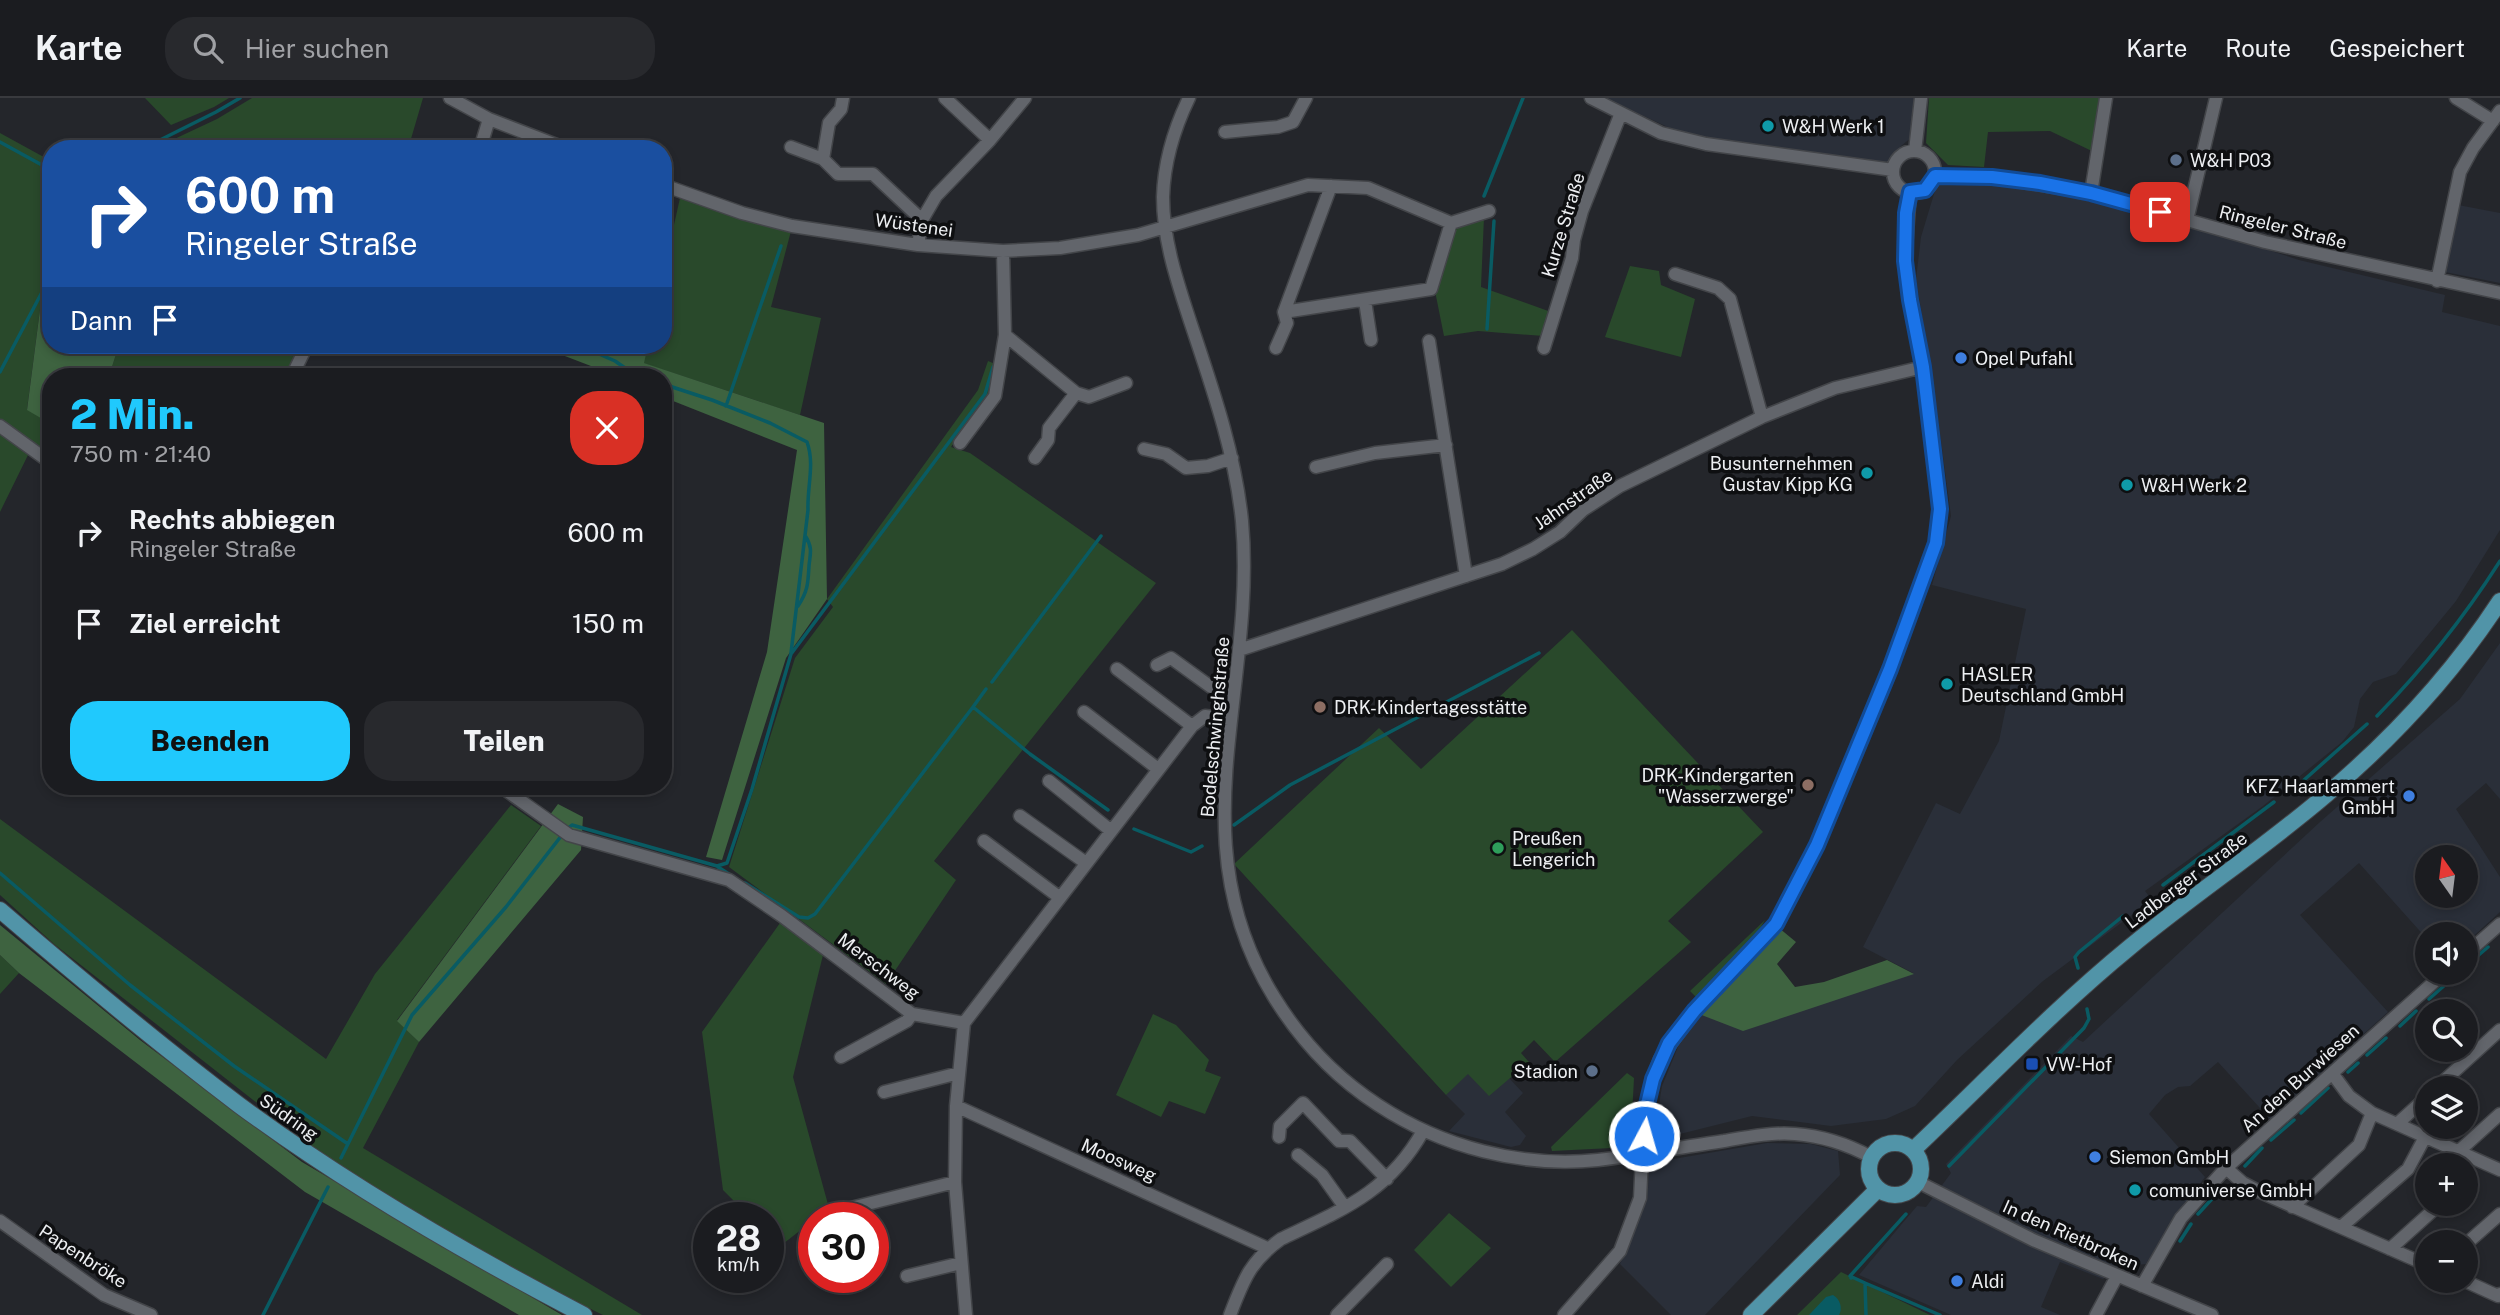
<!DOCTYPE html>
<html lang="de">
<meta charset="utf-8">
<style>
body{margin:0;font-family:"Public Sans",sans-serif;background:#28292d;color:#f1f3f6;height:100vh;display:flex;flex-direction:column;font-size:26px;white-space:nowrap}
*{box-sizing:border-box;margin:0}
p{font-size:23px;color:#a0a1a5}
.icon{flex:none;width:38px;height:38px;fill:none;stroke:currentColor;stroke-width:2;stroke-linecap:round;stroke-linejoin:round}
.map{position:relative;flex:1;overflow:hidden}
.drawer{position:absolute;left:42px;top:270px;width:630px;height:427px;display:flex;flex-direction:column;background:#1b1c20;border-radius:28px;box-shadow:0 4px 10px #0003,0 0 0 2px #393a3e}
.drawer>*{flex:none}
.top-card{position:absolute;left:42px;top:42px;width:630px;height:214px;border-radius:28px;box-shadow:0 4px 10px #0003,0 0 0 2px #393a3e;background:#1a4fa0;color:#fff;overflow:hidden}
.needle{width:46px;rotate:346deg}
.tools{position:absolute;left:2415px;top:747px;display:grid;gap:14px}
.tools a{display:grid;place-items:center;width:63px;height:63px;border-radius:50%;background:#1b1c20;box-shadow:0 4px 10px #0003,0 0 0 2px #393a3e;font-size:35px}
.speed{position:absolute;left:693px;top:1104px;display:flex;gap:14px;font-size:35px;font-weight:700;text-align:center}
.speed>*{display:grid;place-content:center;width:91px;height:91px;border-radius:50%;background:#1b1c20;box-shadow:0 4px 10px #0003,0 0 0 2px #393a3e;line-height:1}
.speed small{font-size:18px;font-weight:400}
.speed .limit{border:10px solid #d22;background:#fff;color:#111}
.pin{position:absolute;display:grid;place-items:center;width:60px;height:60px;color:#fff;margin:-30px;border-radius:14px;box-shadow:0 4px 10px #0006}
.me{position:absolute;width:77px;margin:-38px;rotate:6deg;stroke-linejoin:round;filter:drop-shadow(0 0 5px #0008)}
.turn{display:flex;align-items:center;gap:24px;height:147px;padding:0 28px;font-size:32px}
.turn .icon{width:91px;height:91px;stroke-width:2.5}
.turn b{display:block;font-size:49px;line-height:60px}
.then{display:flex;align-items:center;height:66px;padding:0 28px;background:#0003;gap:14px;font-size:26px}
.round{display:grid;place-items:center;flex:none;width:74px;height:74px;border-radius:28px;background:#28292d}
.head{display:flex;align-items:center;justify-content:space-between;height:119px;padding:0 28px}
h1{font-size:42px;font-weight:800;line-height:52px;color:#20c9fd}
.action{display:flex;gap:14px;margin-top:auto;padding:14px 28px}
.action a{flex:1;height:80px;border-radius:28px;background:#20c9fd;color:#111;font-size:28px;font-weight:800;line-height:80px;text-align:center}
.action a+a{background:#28292d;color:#f1f3f6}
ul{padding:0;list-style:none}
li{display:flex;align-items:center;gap:21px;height:91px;padding:0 28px}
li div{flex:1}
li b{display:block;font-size:26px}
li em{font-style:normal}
header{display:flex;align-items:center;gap:42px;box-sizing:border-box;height:98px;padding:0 35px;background:#1b1c20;border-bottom:2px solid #393a3e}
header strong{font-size:33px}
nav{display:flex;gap:38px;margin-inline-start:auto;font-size:24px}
.search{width:490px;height:63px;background:#28292d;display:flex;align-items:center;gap:18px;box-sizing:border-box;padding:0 24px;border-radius:28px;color:#a0a1a5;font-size:26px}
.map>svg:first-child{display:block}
</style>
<header>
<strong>Karte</strong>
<div class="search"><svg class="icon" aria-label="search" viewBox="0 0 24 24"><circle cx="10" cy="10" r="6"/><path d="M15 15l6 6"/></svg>Hier suchen</div>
<nav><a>Karte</a><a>Route</a><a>Gespeichert</a></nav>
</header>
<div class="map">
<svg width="2500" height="1217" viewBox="0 0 2500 1217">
<rect width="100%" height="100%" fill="#24262b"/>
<path fill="#2a2f39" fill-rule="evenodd" d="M1604 0H1916L1912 39 1901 48 1891 67 1783 53 1683 36Z
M1937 86H1999L2090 100 2184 124 2299 162 2445 197 2442 214 2500 228V432L2456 503 2396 576 2373 584 2360 601 2354 629 2342 644 2263 708 2145 793 2152 802 2043 883 1957 962 1915 1008 1886 1021 1831 1028 1752 1018 1672 1038 1662 1028 1659 1007 1662 988 1678 949 1699 916 1913 875 1863 849 1936 705 1960 716 1999 643 2026 511 1932 487 1951 418 1934 291 1916 181 1921 139Z
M2453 106 2500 115V185L2440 173Z
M2500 545V701L2486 685 2456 711 2500 779V814L2466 845V836H2427V841L2359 765 2300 817 2388 914 2270 1021 2218 964 2190 988 2178 989 2165 997 2149 1016 2205 1079 2172 1123 2146 1166 2116 1169 2103 1181 2060 1164 2041 1209 2060 1217H1951L1859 1177 1917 1108 1926 1109 1951 1075 1946 1066 2071 938 2083 944 2320 724 2460 601ZM2427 760H2466V798H2427Z
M1468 975 1480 986 1509 980 1523 995 1505 1014 1526 1038 1520 1047 1511 1049 1449 1033 1465 1016 1446 997Z
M1767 1045 1811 1046 1838 1053 1840 1077 1705 1217H1671L1620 1166 1647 1102 1650 1065Z"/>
<path fill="#29492b" d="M145 0H229L214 9 171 27Z
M252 0H423L408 51H153L217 21Z
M1929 0H2105L2096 55 2050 33 1988 34 1984 69 1948 67 1926 45Z
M0 35 51 63V146L48 150 27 311 51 326V358L0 321Z
M680 100 791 133 771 209 821 220 800 317 643 265 648 247H663V176Z
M1484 119 1481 189 1551 214 1544 238 1478 233 1444 238 1434 188 1453 128Z
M1630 168 1659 173 1661 187 1695 201 1681 259 1605 239Z
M119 247H299L286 278H109Z
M988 263 995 266 990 296 951 349 970 355 1156 485 934 763 956 782 886 886 729 769 795 560 833 509 827 501 978 292Z
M0 336 28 357 0 414Z
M1572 532 1763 734 1668 823 1691 844 1555 964 1534 942 1521 955 1529 964 1489 998 1468 976 1446 997 1234 766 1379 630 1421 671Z
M511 707 541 728 397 922 419 944 363 1050 642 1217H603L510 1171 326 1059 54 846 0 797V721L326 961 375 876Z
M1765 822 1758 834 1698 901 1690 893Z
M780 825 823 857 793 979 829 1110 779 1149 768 1138V1120H751L723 1092 702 934Z
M0 857 19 875 0 896Z
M1153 916 1176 927 1209 962 1205 973 1221 979 1205 1016 1169 1003 1161 1019 1116 997Z
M1627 975 1634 980 1631 1037C1626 1046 1622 1048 1612 1050L1552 1053 1551 1049Z
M1449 1115 1491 1150 1451 1189 1414 1152Z
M1841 1174 1930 1217H1797Z"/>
<path fill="#3e6340" d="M51 146V247H119L109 278H51V326L27 312 48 150Z
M562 247H648L644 265 824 325 827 501 786 560 722 762 706 759 767 554 797 352 663 299V278H617L557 255Z
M558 706 583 719 581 752 419 944 397 923Z
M0 827 140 942 302 1064 562 1217H519L305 1094 19 875 0 857Z
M1779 830 1796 844 1777 866 1795 889 1824 884 1887 862 1914 876 1743 933 1699 916Z"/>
<path fill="#095b63" d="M1833 1197C1840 1201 1843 1210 1839 1217H1809L1826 1199Z"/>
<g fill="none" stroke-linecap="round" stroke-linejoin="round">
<path stroke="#095b63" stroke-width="3.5" d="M0 44 51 72
M142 51 216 14 240 0
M1484 98 1523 0
M1487 231 1494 123
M583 249 615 263 628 272 643 278
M0 274 51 177
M663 286 712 302 770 325 807 344C815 366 807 389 808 412L791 555
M726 308 781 148
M798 508C808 493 808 485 809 468 810 456 813 451 806 439
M992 584 1101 438
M973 609 986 591
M2377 618C2423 571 2465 518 2500 463
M2295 690 2367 626
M1234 727 1290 687 1539 555
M567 731 572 727 717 768 727 765 752 691 791 556 985 296 993 269
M1134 731 1191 754 1202 748
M718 769 732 778
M0 775 130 887 234 968 348 1046
M745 785 799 819 808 820 815 816 973 609 1030 656 1108 712
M2163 787 2274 704
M2466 868 2488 849
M2078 870 2075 859 2079 854 2123 818
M2429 901 2454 879
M2400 928 2416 913
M2367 957 2386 940
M2348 974 2358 965
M2301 1015 2328 990
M2271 1042 2294 1022
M341 1060 412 917 506 809 562 737
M1949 1068 2084 930 2089 921 2087 911
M2245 1068 2262 1050
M2198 1116 2222 1090
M2180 1143 2191 1126
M1852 1179 1865 1185 1866 1217
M1851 1180 1852 1179 1850 1178 1906 1116
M1865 1185 1940 1217
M263 1217 328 1089"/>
<g stroke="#434549" stroke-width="15">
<path id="minor" d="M450 0 489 21 567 51
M843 0 841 11 829 25 823 61 838 76H873L922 122
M945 0 990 42
M1189 0C1174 31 1164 65 1163 99 1163 142 1177 183 1190 223 1212 289 1235 354 1242 423 1257 591 1176 741 1274 899 1301 943 1335 979 1378 1007 1442 1049 1521 1070 1598 1062 1640 1057 1682 1049 1724 1043 1747 1039 1772 1034 1795 1036 1823 1038 1847 1046 1871 1059
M1591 0 1661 35 1706 46 1893 72
M2456 0 2493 23
M1225 34 1278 29 1293 24 1306 0
M791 49 823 61
M480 51 489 21
M1915 53 1921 0
M1893 74a21 21 0 1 1 42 0a21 21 0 1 1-42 0Z
M1935 78 1992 79 2091 95 2265 144 2500 195
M663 87 742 115 792 128 918 147 1003 153 1060 150 1138 137 1308 87 1368 90 1451 125 1489 113
M1331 88 1284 214 1431 191 1451 125
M2091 95 2106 0
M2187 122 2216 0
M918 147 922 122 936 98 990 42 1025 0
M1003 153 1005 237 1076 295 1089 299 1126 285
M1675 176 1718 190 1730 201 1762 319
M2437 183 2460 74 2473 50 2500 13
M1365 203 1371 242
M1429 243 1466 478
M1276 250 1287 225 1284 214
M1544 250 1572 160 1574 142 1582 113 1621 15
M292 278 307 247
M0 328 51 365
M960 345 995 298 1005 237
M1144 351 1166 356 1186 370 1208 368 1232 360
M1035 360 1048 342 1049 330 1076 295
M1316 369 1375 355 1446 347
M1239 552 1502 466 1533 451 1560 434 1583 412 1620 388 1762 319 1835 290 1923 269
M1157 567 1171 560 1211 589 1235 585
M1117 571 1192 628
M1084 614 1158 671
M1049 683 1110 732
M500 688 569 737 729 782 782 818 912 916 964 925
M1020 718 1086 765
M984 743 1059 799
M2466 856 2500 826
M841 959 907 923 912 916
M2332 975 2349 998 2372 1015 2500 1072
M2436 990 2500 932
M884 994 959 975
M956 1008 1267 1150
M2397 1026 2427 999
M1279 1039 1280 1028 1303 1005 1339 1043H1350L1387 1081
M2459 1053 2500 1016
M1298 1057 1322 1077 1344 1108
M2226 1070 2243 1085 2260 1094 2427 1167
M1918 1084 2033 1142 2212 1217
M2292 1109 2359 1047 2372 1015
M835 1114 955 1084
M0 1123 104 1197 151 1217
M2341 1129 2408 1071 2425 1039
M2466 1146 2500 1116
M2390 1151 2440 1106
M907 1178 961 1165
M2465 1183 2498 1198 2500 1196
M2142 1188 2181 1120 2226 1070 2444 875
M966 1217 955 1084 956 1008 964 925 1192 628 1205 618 1231 621
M1230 1217C1243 1183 1250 1163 1281 1141 1342 1112 1389 1094 1423 1033
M1337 1217 1387 1166
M1564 1217 1620 1153 1640 1100 1644 1019 1653 981 1660 961 1694 913 1776 826 1817 747 1890 571 1936 445 1940 411 1923 269 1910 202 1905 163 1910 94
M2096 1217 2117 1178"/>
</g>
<g stroke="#434549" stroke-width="18">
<path id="major" d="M0 812C78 879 157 945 239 1007 347 1087 465 1155 584 1217
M1869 1071a26 26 0 1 1 52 0a26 26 0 1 1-52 0Z
M1913 1052C1985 984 2053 912 2130 849 2194 796 2264 750 2327 696 2393 640 2453 575 2500 503
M1751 1217 1878 1091"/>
</g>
<use href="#minor" stroke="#62656b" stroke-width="12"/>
<use href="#major" stroke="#5194a8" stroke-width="16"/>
</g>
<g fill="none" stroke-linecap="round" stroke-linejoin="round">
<g stroke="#114b97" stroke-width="18">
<path id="route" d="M1644 1038V1019L1653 981 1669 945 1694 913 1776 826 1817 747 1890 571 1936 445 1940 411 1923 269 1910 202 1905 163 1906 115 1910 94 1925 92 1935 78 1992 79 2040 85 2091 95 2160 114"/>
</g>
<use href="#route" stroke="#1a73e8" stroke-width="12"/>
</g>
<g fill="#0f9aa8" stroke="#0e0f11" stroke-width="2.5">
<circle cx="1768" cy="28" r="7"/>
<circle cx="1867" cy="375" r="7"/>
<circle cx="2127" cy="387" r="7"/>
<circle cx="1947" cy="586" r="7"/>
<circle cx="2135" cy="1092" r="7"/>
</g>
<g fill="#5c6f8a" stroke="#0e0f11" stroke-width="2.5">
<circle cx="2176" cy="62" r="7"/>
<circle cx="1592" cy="973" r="7"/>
</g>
<g fill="#3f7fe0" stroke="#0e0f11" stroke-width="2.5">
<circle cx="1961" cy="260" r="7"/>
<circle cx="2409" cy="698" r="7"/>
<circle cx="2095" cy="1059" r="7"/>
<circle cx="1957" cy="1183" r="7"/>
</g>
<g fill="#8d6e63" stroke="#0e0f11" stroke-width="2.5">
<circle cx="1320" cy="609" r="7"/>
<circle cx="1808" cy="687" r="7"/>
</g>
<circle fill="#2e9e5b" stroke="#0e0f11" stroke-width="2.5" cx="1498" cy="750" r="7"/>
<rect fill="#1a4fb4" stroke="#0e0f11" stroke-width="2.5" x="2025" y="959" width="14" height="14" rx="3.5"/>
<g text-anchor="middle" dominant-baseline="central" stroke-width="7" stroke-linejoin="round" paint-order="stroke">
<g font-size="18" fill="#edeff2" stroke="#0e0f11" text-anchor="start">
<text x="1782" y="28">W&amp;H Werk 1</text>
<text x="2190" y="62">W&amp;H P03</text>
<text x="1975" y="260">Opel Pufahl</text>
<text x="1853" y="365" text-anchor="end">Busunternehmen<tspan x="1853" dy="21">Gustav Kipp KG</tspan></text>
<text x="2141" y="387">W&amp;H Werk 2</text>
<text x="1961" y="576">HASLER<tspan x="1961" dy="21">Deutschland GmbH</tspan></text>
<text x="1334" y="609">DRK-Kindertagesstätte</text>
<text x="1794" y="677" text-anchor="end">DRK-Kindergarten<tspan x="1794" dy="21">"Wasserzwerge"</tspan></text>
<text x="2395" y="688" text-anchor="end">KFZ Haarlammert<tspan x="2395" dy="21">GmbH</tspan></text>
<text x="1512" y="740">Preußen<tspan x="1512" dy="21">Lengerich</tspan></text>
<text x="2046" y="966">VW-Hof</text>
<text x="1578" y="973" text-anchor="end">Stadion</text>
<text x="2109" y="1059">Siemon GmbH</text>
<text x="2149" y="1092">comuniverse GmbH</text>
<text x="1971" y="1183">Aldi</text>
</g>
<g font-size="18" fill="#edeff2" stroke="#0e0f11">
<text transform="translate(914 127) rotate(8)">Wüstenei</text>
<text transform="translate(1563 127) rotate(-73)">Kurze Straße</text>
<text transform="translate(2283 129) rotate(14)">Ringeler Straße</text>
<text transform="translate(1573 401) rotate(-35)">Jahnstraße</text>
<text transform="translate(1215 629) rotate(-85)">Bodelschwinghstraße</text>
<text transform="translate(2186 782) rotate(-37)">Ladberger Straße</text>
<text transform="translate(879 868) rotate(37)">Merschweg</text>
<text transform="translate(2300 980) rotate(-42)">An den Burwiesen</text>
<text transform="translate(289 1019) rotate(35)">Südring</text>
<text transform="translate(1119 1062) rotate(24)">Moosweg</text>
<text transform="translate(2071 1137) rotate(24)">In den Rietbroken</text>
<text transform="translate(83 1158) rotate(33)">Papenbröke</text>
</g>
</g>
</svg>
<div class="tools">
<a><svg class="needle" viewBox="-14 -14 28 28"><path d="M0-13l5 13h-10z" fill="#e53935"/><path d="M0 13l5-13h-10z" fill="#a0a1a5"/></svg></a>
<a><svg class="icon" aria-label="sound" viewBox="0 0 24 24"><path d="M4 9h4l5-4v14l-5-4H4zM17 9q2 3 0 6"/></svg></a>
<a><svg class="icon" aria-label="search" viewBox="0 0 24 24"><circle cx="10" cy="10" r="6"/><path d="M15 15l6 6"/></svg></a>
<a><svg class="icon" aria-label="layers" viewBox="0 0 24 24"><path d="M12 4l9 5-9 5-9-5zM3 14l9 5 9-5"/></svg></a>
<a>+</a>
<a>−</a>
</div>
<div class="speed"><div>28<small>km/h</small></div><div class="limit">30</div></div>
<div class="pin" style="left:2160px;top:114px;background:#d93025"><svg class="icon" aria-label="arrive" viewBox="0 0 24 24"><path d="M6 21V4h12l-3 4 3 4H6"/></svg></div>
<svg class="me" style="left:1644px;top:1038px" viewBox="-20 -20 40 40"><circle r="17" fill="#1a73e8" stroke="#fff" stroke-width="3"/><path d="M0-11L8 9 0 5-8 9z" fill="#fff"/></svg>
<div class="top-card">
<div class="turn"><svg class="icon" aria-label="right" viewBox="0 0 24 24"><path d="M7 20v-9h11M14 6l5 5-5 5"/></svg><div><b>600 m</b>Ringeler Straße</div></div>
<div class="then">Dann<svg class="icon" aria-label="arrive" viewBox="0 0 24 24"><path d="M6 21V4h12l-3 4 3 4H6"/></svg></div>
</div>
<section class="drawer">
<div class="head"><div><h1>2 Min.</h1><p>750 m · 21:40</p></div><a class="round" style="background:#d93025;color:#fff"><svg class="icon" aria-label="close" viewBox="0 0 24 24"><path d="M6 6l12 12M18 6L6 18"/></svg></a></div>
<ul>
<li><svg class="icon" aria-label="right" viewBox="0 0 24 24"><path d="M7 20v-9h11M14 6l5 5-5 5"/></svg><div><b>Rechts abbiegen</b><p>Ringeler Straße</p></div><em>600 m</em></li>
<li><svg class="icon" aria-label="arrive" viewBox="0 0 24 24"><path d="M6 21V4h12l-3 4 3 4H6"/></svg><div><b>Ziel erreicht</b></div><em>150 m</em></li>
</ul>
<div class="action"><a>Beenden</a><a>Teilen</a></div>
</section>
</div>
